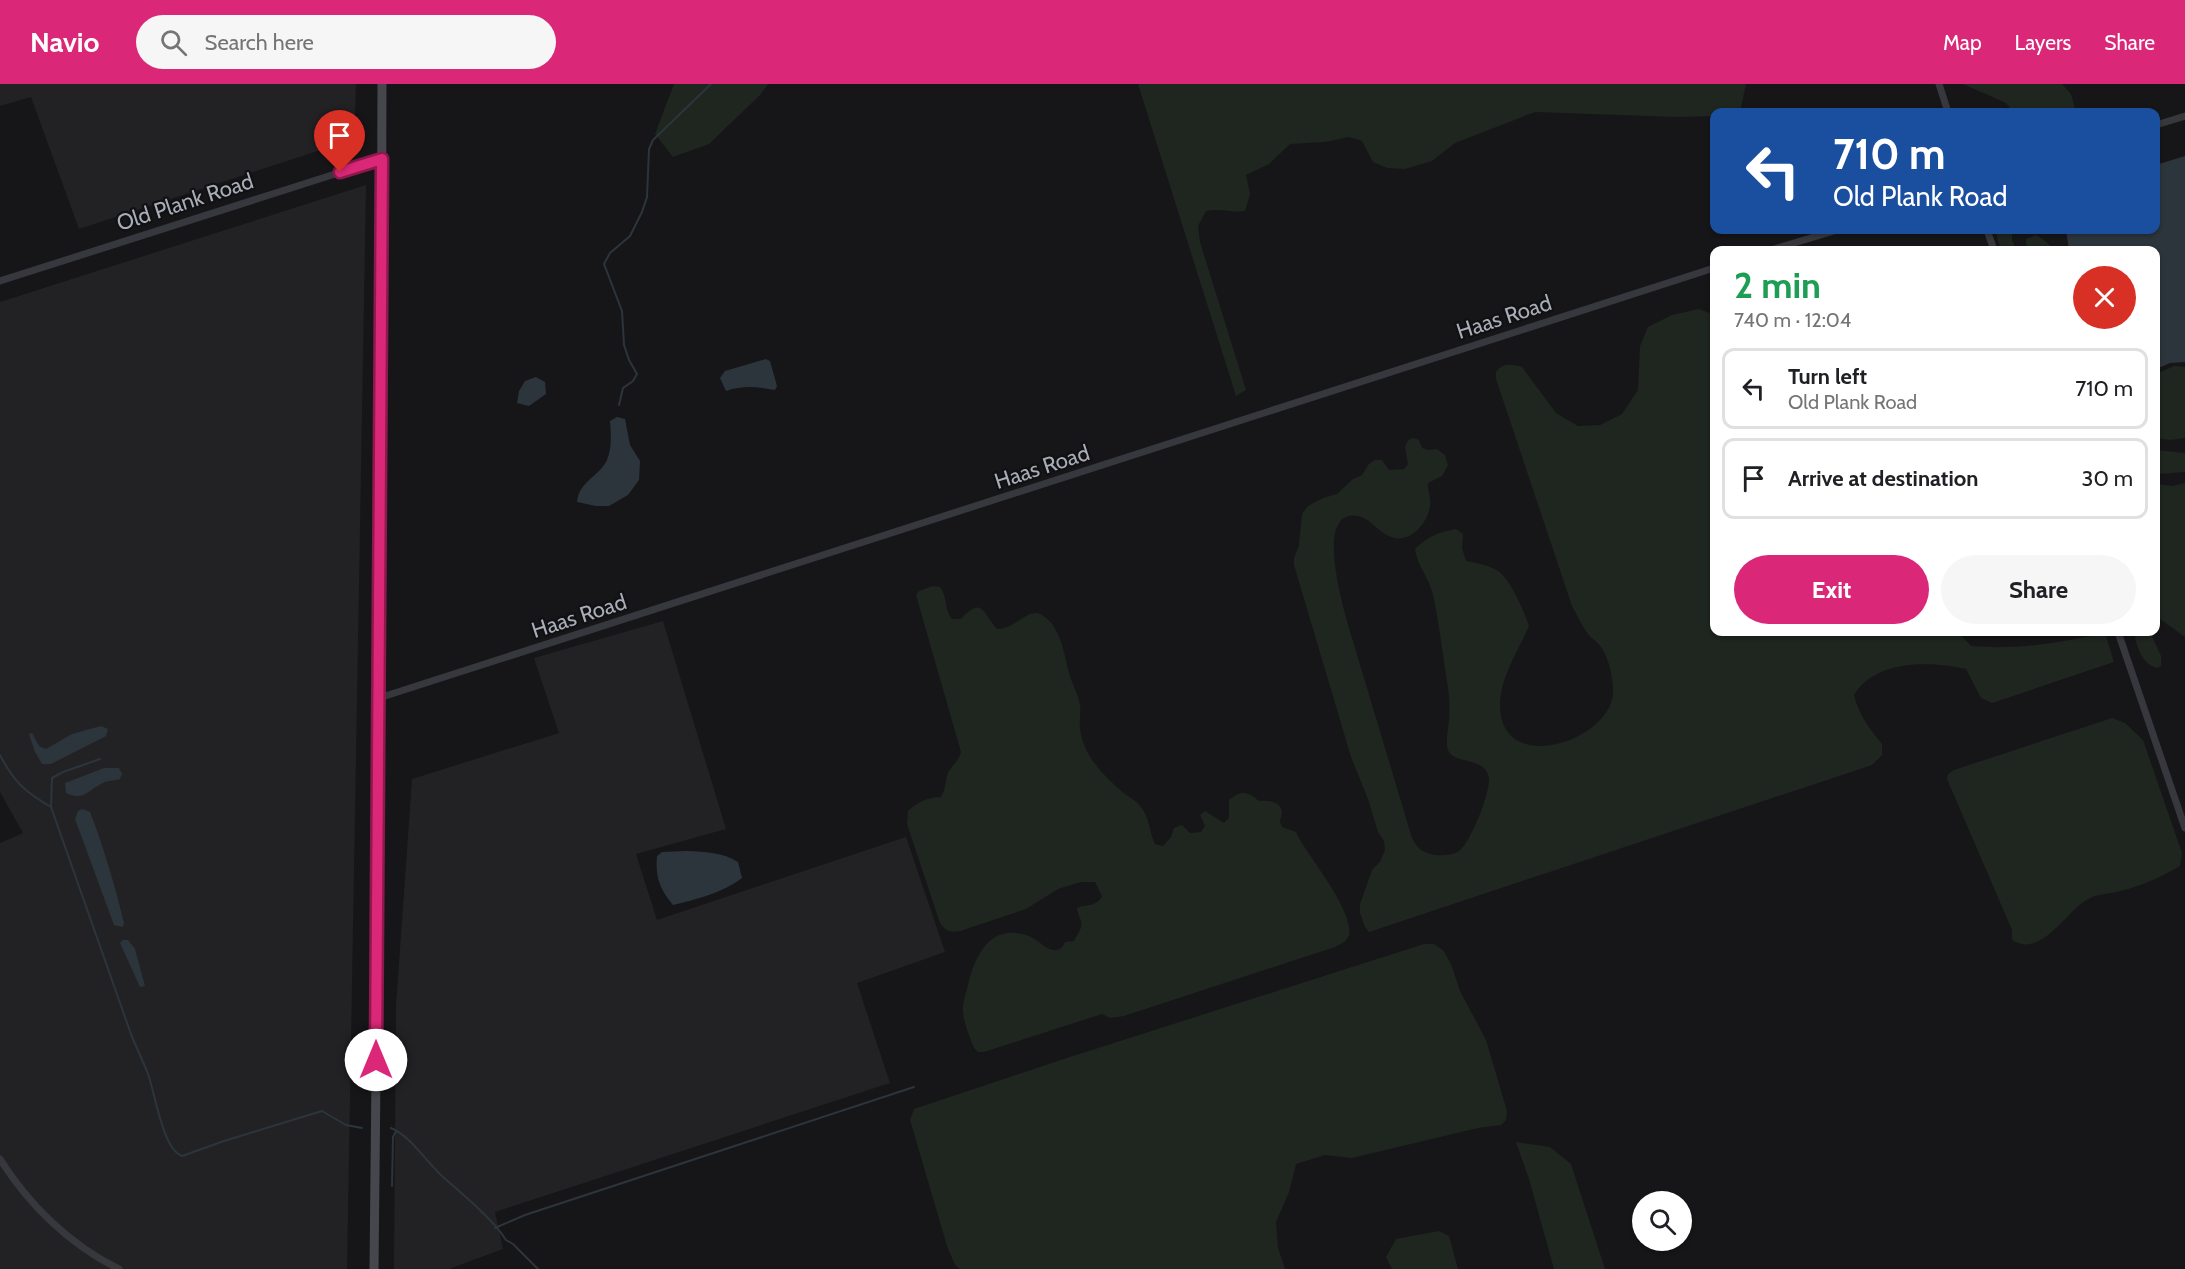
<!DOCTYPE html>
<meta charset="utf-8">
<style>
body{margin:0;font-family:Cabin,sans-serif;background:#f6f6f6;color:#202124;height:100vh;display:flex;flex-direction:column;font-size:22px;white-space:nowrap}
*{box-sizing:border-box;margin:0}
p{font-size:20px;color:#757577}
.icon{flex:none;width:33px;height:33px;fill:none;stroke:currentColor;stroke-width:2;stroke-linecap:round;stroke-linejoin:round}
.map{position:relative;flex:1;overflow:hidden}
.side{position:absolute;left:1710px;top:162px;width:450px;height:390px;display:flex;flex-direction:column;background:#fff;border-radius:12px;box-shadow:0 2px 4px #0004}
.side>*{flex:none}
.top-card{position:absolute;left:1710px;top:24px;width:450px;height:126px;border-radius:12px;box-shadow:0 2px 4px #0004;background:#1a4fa0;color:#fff;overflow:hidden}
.fabs{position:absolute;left:1632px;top:1107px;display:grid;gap:12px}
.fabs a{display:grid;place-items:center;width:60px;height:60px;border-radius:50%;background:#fff;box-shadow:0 2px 4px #0004;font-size:30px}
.pin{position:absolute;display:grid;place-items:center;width:51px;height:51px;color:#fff;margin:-62px -26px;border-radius:50% 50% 50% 0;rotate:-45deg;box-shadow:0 0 6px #0007}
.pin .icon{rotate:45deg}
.me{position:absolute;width:66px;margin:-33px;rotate:0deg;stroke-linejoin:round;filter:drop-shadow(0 0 4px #0008)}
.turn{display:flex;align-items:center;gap:21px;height:126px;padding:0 24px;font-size:27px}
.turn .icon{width:78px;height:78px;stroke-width:2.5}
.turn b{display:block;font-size:42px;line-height:51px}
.round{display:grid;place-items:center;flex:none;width:63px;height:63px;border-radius:32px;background:#f6f6f6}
.head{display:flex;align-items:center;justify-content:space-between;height:102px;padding:0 24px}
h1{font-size:36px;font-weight:700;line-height:45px;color:#1e9e55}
.action{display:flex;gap:12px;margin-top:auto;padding:12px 24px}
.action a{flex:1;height:69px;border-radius:36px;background:#db2777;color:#fff;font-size:24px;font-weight:700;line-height:69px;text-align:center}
.action a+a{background:#f6f6f6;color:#202124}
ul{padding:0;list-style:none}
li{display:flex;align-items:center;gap:18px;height:81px;margin:0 12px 9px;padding:0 12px;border:3px solid #e0e0e0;border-radius:12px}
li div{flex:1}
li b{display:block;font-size:22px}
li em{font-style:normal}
header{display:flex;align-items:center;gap:36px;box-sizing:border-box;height:84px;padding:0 30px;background:#db2777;color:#fff}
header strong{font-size:28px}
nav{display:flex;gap:33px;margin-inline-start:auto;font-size:21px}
.search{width:420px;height:54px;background:#f6f6f6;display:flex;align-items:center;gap:15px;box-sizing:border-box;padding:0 21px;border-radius:33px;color:#757577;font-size:22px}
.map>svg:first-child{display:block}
</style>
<header>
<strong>Navio</strong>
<div class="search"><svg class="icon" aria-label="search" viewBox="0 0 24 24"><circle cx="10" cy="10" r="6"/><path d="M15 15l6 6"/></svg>Search here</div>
<nav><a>Map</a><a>Layers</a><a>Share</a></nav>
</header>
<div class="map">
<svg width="2185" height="1185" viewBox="0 0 2185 1185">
<rect width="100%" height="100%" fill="#161618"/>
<path fill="#222225" d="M0 0H356L354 55 79 145 31 13 0 22Z
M366 101 347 1185H0V759L23 749 0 708V218Z
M663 537 726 745 636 770 657 836 906 753 945 868 857 899 890 999 495 1128 503 1165 449 1185H394L396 922 412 695 559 649 534 574Z"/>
<path fill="#1e261f" d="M674 0H768L760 11 709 60 673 73 655 50Z
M1138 0H1746L1740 28H1714V32L1676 33 1535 28 1455 59 1432 77 1405 85 1387 84 1373 78 1362 57 1349 53 1325 58 1290 60 1269 80 1246 91 1250 110 1245 127C1231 129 1220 124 1206 127L1198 142 1200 158 1246 306 1236 312Z
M1963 0H2062L2071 10 2076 28H2013L2006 19Z
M1995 146H2016L2012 148V156L2016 166H2001Z
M2036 151 2044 156 2055 166H2027L2026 155Z
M1699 225 1712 230 1714 234V548H1958L1971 562C2018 566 2058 559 2105 549L2114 578 1992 619 1981 614 1966 585C1930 577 1876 575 1854 611 1859 631 1869 644 1882 660V671L1872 681 1369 848 1365 843 1360 829V820L1372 786 1380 778 1385 766 1384 757 1378 748 1368 715 1351 673 1294 481V474L1299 461 1302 430 1308 422 1323 414 1337 410 1353 395 1362 391 1369 380 1375 376H1382L1389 386 1404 385 1408 380 1405 363 1408 356 1413 354 1419 356 1422 364 1428 366 1437 365 1445 371 1448 381 1442 392 1428 399C1427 407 1432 414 1430 422 1427 442 1406 464 1385 450 1376 445 1369 434 1358 432 1313 423 1344 526 1349 544L1412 754C1414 757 1416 762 1420 765 1429 772 1449 774 1459 767 1471 758 1489 711 1489 696 1488 672 1453 681 1448 666 1445 658 1449 642 1449 634 1450 622 1449 609 1447 597 1442 567 1439 536 1432 507 1427 492 1417 480 1415 465 1428 452 1439 448 1456 445L1463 450 1462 464 1466 477C1476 479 1489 481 1498 487 1511 496 1524 527 1529 542 1520 563 1505 586 1501 609 1488 698 1614 659 1613 607 1613 593 1609 575 1601 563 1598 558 1592 555 1588 550 1582 542 1577 531 1572 522L1496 295V288C1503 279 1511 280 1522 283L1556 329 1578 342 1600 341 1622 330 1638 306 1640 262 1648 243 1672 231Z
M2174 282 2185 283V354L2170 356 2156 354V290Z
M2156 366 2185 369V388L2156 390Z
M2185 399V553L2156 532V400L2172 402Z
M933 502 940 503C948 513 944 526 952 535H961C983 511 983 530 997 545 1015 546 1028 522 1042 531 1062 543 1064 572 1070 592 1073 602 1079 612 1080 622 1081 630 1079 638 1080 645 1083 670 1101 689 1119 705 1125 711 1135 715 1140 722 1150 733 1149 748 1155 760L1163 762 1171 753 1174 744 1182 741 1190 749 1201 748 1205 742 1200 731 1205 727 1224 739 1229 734V716C1241 706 1247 707 1259 717 1267 716 1281 717 1282 728 1282 731 1280 735 1280 738L1282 743 1296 748C1304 768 1362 835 1347 855 1345 858 1339 861 1335 863L1124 932 1110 934 1102 930 984 968H978L974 964C970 953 964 940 963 928 962 920 966 909 968 901 975 871 990 840 1026 851 1036 854 1042 862 1050 865 1058 868 1062 865 1065 858L1074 857C1076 852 1080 848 1081 843 1083 836 1077 831 1077 824 1087 820 1097 823 1102 812L1095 798H1081L1058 805 1026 825 960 847C950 849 946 847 940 839L907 740 908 727C918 718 928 713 941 713 946 705 945 697 948 689 952 681 959 677 961 668L916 511 919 507Z
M2134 548H2150L2161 572V582L2157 584C2141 579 2137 563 2134 548Z
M2112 634 2125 639 2143 656 2182 769 2180 782C2161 793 2142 802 2120 807 2110 810 2097 810 2088 815 2066 827 2041 875 2012 856V846L1947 695 1948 690 1954 686Z
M1424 860H1434L1443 866 1451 880 1460 907 1486 956 1507 1027 1506 1036 1501 1041 1478 1044 1352 1074 1325 1071 1296 1080 1289 1108 1276 1138 1278 1164 1285 1185H960L955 1181 947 1162 910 1036 914 1025 1070 973Z
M1516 1058 1550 1063 1571 1080 1605 1185H1554L1529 1095Z
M1439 1147 1449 1152 1458 1185H1392L1386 1173 1396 1155Z"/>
<path fill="#2c353c" d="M2185 72V278L2170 279 2156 285V166H2069L2066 146H2156V81Z
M766 275 770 277 777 302 775 306C758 303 743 301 726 307L720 294 725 287Z
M536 293 545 298 546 310 529 322 517 319 519 307 525 297Z
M617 333 625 335 630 361 640 377 639 396 628 411 609 422H596L577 418C579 397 599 393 607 376 612 364 611 350 610 337Z
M101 642 108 645 106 652 51 680H42L35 668 29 650 32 649 39 662 46 665 72 650Z
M104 684H119L122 690 120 695C113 697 107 696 101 700 85 708 85 717 66 709L65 699Z
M82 725 90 728C104 764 115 802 124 839L123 843 114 841 75 735 78 727Z
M687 767C705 768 723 768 738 778L742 794C724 808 695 816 673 821 660 805 655 793 657 772L662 768Z
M123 856H128L135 865 145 902 140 903 120 859Z"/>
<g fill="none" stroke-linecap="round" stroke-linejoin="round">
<path stroke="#2c353c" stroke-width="2" d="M619 321 623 304 633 297 637 290 629 276 624 261 622 227 604 180 610 169 630 152 642 128 647 113 649 65 653 56 711 0
M0 671C14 698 25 708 51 723
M100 675 63 688 52 694 51 723 132 953C137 964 142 976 147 987 155 1007 162 1065 182 1072L224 1057 322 1027 346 1041 362 1044
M391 1044C412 1053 426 1078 443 1093 461 1109 493 1135 506 1156L513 1160 538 1185
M392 1102 393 1053 396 1047
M495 1144 525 1131 914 1003"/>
<path stroke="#37383d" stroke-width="7" d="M1939 0 1948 28
M2156 41 2185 32
M1987 146 1994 166
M1771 166 1837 146
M0 197 382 75
M2118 548 2185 744
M379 614 1714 184
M0 1075C29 1121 70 1161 119 1185"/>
<path stroke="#45474d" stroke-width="9" d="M374 1185 380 603 382 0"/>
</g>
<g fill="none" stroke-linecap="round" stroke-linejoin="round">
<g stroke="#8e194d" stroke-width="15">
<path id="route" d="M340 88 382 75 376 976"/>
</g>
<use href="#route" stroke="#db2777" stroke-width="10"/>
</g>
<g text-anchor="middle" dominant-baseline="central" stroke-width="4.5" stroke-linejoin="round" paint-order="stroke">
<g font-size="22" fill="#a8adb8" stroke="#111113">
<text transform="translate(185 118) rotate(-18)">Old Plank Road</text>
<text transform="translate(1504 233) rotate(-18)">Haas Road</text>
<text transform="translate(1042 383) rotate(-18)">Haas Road</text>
<text transform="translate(579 532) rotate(-18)">Haas Road</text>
</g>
</g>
</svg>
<div class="fabs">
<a><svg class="icon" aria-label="search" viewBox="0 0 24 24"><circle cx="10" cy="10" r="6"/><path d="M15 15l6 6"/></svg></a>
</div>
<div class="pin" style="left:340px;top:88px;background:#d93025"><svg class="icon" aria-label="arrive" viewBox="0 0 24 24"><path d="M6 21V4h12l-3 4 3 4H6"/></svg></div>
<svg class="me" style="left:376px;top:976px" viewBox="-20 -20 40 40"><circle r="19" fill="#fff"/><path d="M0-13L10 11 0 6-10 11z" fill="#db2777"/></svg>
<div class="top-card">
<div class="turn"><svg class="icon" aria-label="left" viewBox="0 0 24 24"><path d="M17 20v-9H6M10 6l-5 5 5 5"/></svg><div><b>710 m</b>Old Plank Road</div></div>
</div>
<section class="side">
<div class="head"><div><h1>2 min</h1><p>740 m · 12:04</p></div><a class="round" style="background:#d93025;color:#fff"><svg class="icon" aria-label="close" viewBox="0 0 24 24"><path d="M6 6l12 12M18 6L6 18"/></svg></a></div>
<ul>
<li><svg class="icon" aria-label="left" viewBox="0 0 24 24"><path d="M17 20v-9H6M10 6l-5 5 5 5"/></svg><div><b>Turn left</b><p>Old Plank Road</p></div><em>710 m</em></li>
<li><svg class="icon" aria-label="arrive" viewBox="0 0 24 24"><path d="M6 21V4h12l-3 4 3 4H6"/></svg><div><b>Arrive at destination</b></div><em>30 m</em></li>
</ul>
<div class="action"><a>Exit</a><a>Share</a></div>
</section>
</div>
